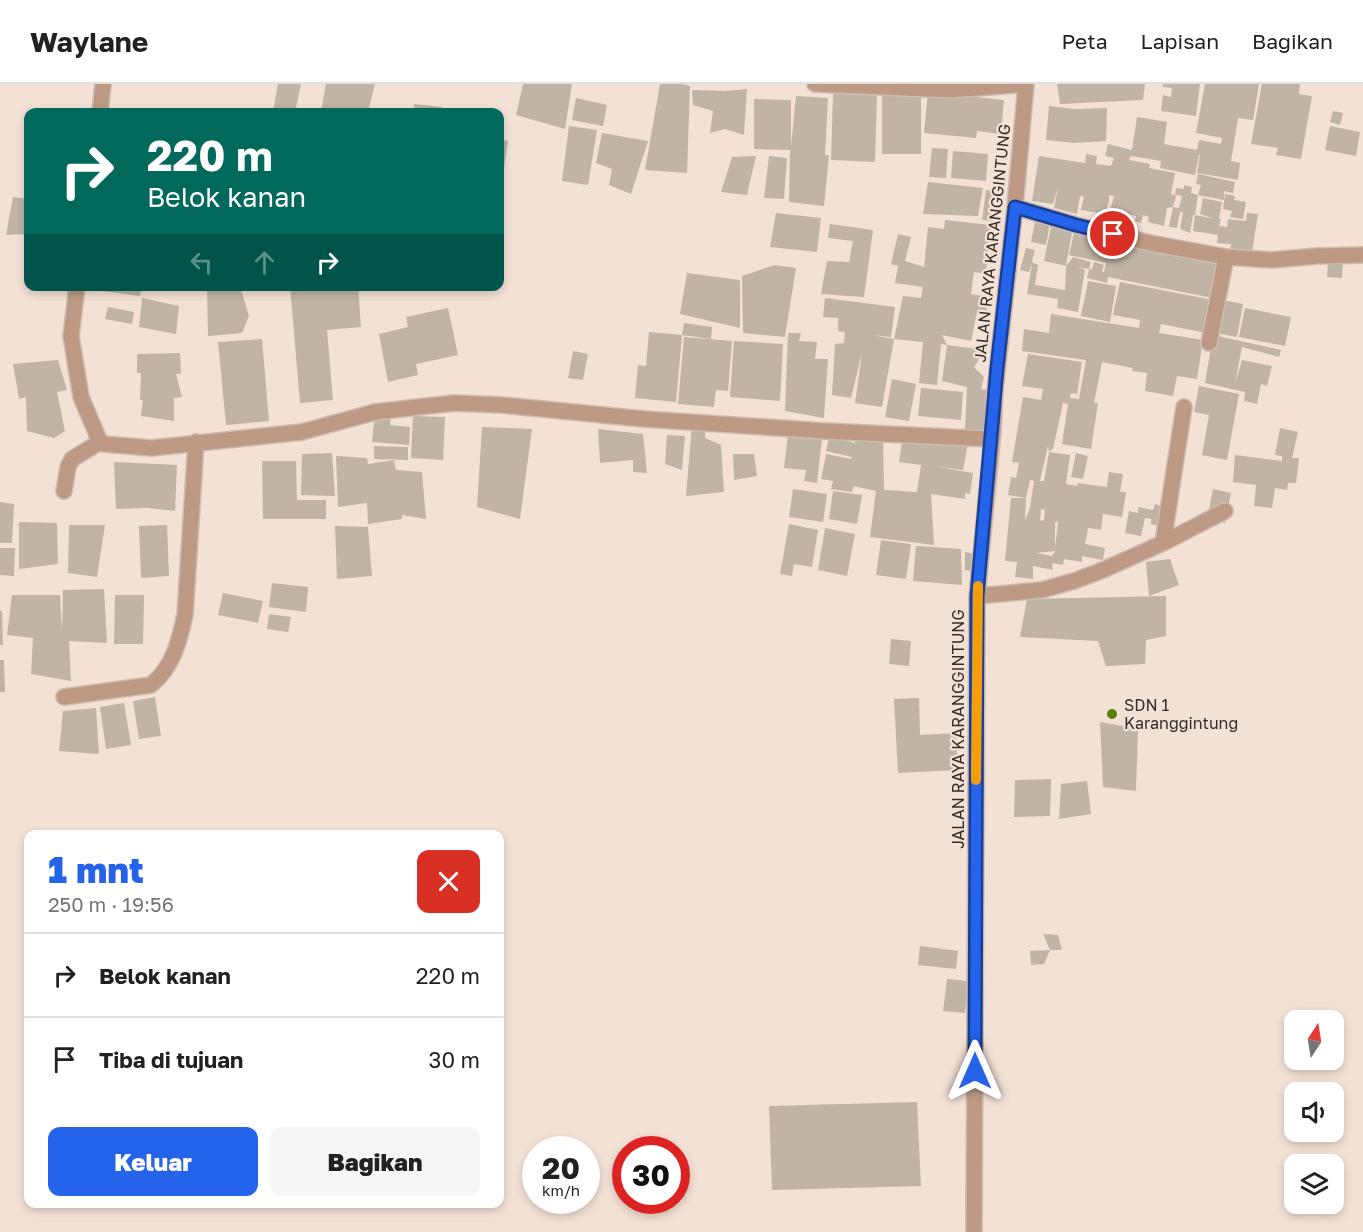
<!DOCTYPE html>
<html lang="id">
<meta charset="utf-8">
<style>
body{margin:0;font-family:"Golos Text",sans-serif;background:#f6f6f6;color:#202124;height:100vh;display:flex;flex-direction:column;font-size:22px;white-space:nowrap}
*{box-sizing:border-box;margin:0}
p{font-size:20px;color:#757577}
.icon{flex:none;width:33px;height:33px;fill:none;stroke:currentColor;stroke-width:2;stroke-linecap:round;stroke-linejoin:round}
.map{position:relative;flex:1;overflow:hidden}
.side{position:absolute;left:24px;top:746px;width:480px;height:378px;display:flex;flex-direction:column;background:#fff;border-radius:12px;box-shadow:0 3px 9px #0003}
.side>*{flex:none}
.banner{position:absolute;left:24px;top:24px;width:480px;height:183px;border-radius:12px;box-shadow:0 3px 9px #0003;background:#00695c;color:#fff;overflow:hidden}
.needle{width:39px;rotate:12deg}
.tools{position:absolute;left:1284px;top:926px;display:grid;gap:12px}
.tools a{display:grid;place-items:center;width:60px;height:60px;border-radius:12px;background:#fff;box-shadow:0 3px 9px #0003;font-size:30px}
.speed{position:absolute;left:522px;top:1052px;display:flex;gap:12px;font-size:30px;font-weight:700;text-align:center}
.speed>*{display:grid;place-content:center;width:78px;height:78px;border-radius:50%;background:#fff;box-shadow:0 3px 9px #0003;line-height:1}
.speed small{font-size:15px;font-weight:400}
.speed .limit{border:9px solid #d22;background:#fff;color:#111}
.pin{position:absolute;display:grid;place-items:center;width:51px;height:51px;color:#fff;margin:-26px;border:3px solid #fff;border-radius:50%;box-shadow:0 2px 6px #0007}
.me{position:absolute;width:66px;margin:-33px;rotate:0deg;stroke-linejoin:round;filter:drop-shadow(0 0 4px #0008)}
.turn{display:flex;align-items:center;gap:21px;height:126px;padding:0 24px;font-size:27px}
.turn .icon{width:78px;height:78px;stroke-width:2.5}
.turn b{display:block;font-size:42px;line-height:51px}
.lanes{display:flex;align-items:center;height:57px;padding:0 24px;background:#0003;justify-content:center;gap:30px;direction:ltr}
.lanes .off{opacity:.35}
.round{display:grid;place-items:center;flex:none;width:63px;height:63px;border-radius:12px;background:#f6f6f6}
.headline{display:flex;align-items:center;justify-content:space-between;height:102px;padding:0 24px}
h1{font-size:36px;font-weight:800;line-height:45px;color:#2563eb}
.cta{display:flex;gap:12px;margin-top:auto;padding:12px 24px}
.cta a{flex:1;height:69px;border-radius:12px;background:#2563eb;color:#fff;font-size:24px;font-weight:800;line-height:69px;text-align:center}
.cta a+a{background:#f6f6f6;color:#202124}
ul{padding:0;list-style:none}
li{display:flex;align-items:center;gap:18px;height:84px;padding:0 24px;border-top:2px solid #e0e0e0}
li div{flex:1}
li b{display:block;font-size:22px}
li em{font-style:normal}
header{display:flex;align-items:center;gap:36px;box-sizing:border-box;height:84px;padding:0 30px;background:#fff;border-bottom:2px solid #e0e0e0}
header strong{font-size:28px}
nav{display:flex;gap:33px;margin-inline-start:auto;font-size:21px}
.map>svg:first-child{display:block}
</style>
<header>
<strong>Waylane</strong>
<nav><a>Peta</a><a>Lapisan</a><a>Bagikan</a></nav>
</header>
<div class="map">
<svg width="1363" height="1148" viewBox="0 0 1363 1148">
<rect width="100%" height="100%" fill="#f4e1d6"/>
<path fill="#bfb4a5" fill-rule="evenodd" d="M278 0H301L295 28H273Z
M326 0H375L368 28H321Z
M523 0H572L565 45 516 31Z
M660 0H682L690 2 687 89 645 86Z
M1057 0H1145L1143 16 1060 20Z
M1163 0H1200L1196 32 1161 27 1163 11 1171 13 1172 4 1163 3Z
M1205 0H1259L1253 36 1238 34 1231 77 1240 79 1238 96 1197 89 1200 71H1199L1195 91 1160 84 1161 77 1131 72 1129 76 1150 80 1149 84 1175 89 1171 110 1175 111 1176 113 1173 123 1167 124 1164 142 1148 138 1149 133 1143 131 1141 139 1135 137 1136 132 1123 129 1122 135 1109 131 1114 112 1109 111V117L1105 130 1081 126 1084 113 1080 112 1077 130 1054 124 1058 103 1053 120 1032 117 1039 72 1085 79 1086 70 1097 72 1096 80 1111 82 1114 74 1105 72 1108 60 1132 66 1137 33 1167 38 1164 60 1197 66 1199 56 1221 60 1222 54 1196 49Z
M1262 0H1300L1299 10 1312 12 1301 75 1276 71 1278 64 1251 60Z
M747 5 744 51 725 45 710 49 713 27 693 21 692 6 725 7Z
M882 8H921V70H882Z
M928 8 1004 16 1001 50 977 47 976 54 924 49Z
M833 9 877 11 875 78 831 76Z
M796 12 828 14 825 71H829L824 122 789 118 790 66 754 65V15L791 16V63Z
M576 14 607 21 603 42 572 36Z
M414 20 442 23V28H414Z
M1049 22 1075 25 1107 24 1106 57 1074 59 1046 56Z
M1333 27 1343 29 1340 41 1330 38Z
M569 42 597 46 588 101 562 97Z
M1330 42 1360 48 1356 72 1325 66Z
M602 49 648 57 631 110 609 101 612 85 596 79Z
M500 55 508 57 502 97 500 96Z
M932 64 948 65 946 94 929 93Z
M953 67 988 70 986 97 951 94Z
M756 72 747 111 721 108 732 73Z
M769 72 787 74 784 115 764 114Z
M1198 90 1235 98 1233 109 1224 107V116L1198 111 1201 101 1196 100Z
M928 98 983 104 978 132 923 130Z
M1184 101 1192 103 1191 109 1198 111 1195 131 1215 135 1200 130 1203 114 1222 118 1219 135H1221L1219 142 1227 143 1228 135 1246 137 1247 129 1258 130 1252 168 1230 165 1231 160 1217 159 1218 151 1193 147 1195 131H1193L1190 149 1180 145 1183 128H1180L1177 144 1169 143 1173 123 1179 124 1182 112 1175 111 1176 104 1184 105Z
M986 106 1001 108 997 138 982 136Z
M1225 110 1235 112 1234 116 1246 118 1243 135 1230 133 1232 127 1223 125Z
M13 113 28 115V150L6 151Z
M776 129 821 134 817 168 770 163Z
M945 136 991 141 986 190 974 188 971 210 988 213 986 230 977 228 971 257 942 251 947 261 941 260 937 301 919 299 923 258 894 255 882 323 855 319 862 269 851 314 832 311 835 260 844 259 845 248 838 247V234L823 233 825 214 895 223 891 253 872 251 894 255 903 212 921 214 923 203 895 199 898 182 891 180 898 150 911 153 905 177 924 183 928 143 944 145Z
M1035 137 1050 139 1046 161 1031 158Z
M1052 138 1073 143 1066 182 1073 173 1091 178 1089 185 1078 183 1085 186 1078 228 1057 224 1058 215 1027 210 1032 180 1029 188 1020 186 1026 164 1035 166 1032 178 1038 181 1035 201 1065 206 1066 182 1044 177Z
M830 140 873 146 864 213 821 210 827 177 849 178 853 157 828 154Z
M1075 144 1221 175 1212 214 1108 193 1107 199 1087 194 1089 185H1092L1094 178 1104 181 1102 188H1104L1106 179 1069 171Z
M1328 177 1343 178 1342 194 1327 193Z
M774 181 796 184 785 253 743 249 742 192Z
M687 189 740 196V244L680 230Z
M1088 197 1116 202 1110 238 1081 232Z
M1120 198 1213 216 1206 249 1161 240 1159 249 1203 256 1197 295 1177 292 1173 312 1145 307 1147 289 1132 287 1133 284 1102 278 1094 319H1098L1091 365 1062 360 1068 320 1063 319 1053 365 1049 368 1048 362 1040 397H1044L1049 368 1070 371 1066 400 1077 402 1078 399 1107 403 1109 388 1123 390 1120 408H1126L1122 433 1103 430 1101 446 1088 444 1085 460 1105 464 1103 476 1082 472V478L1064 475 1063 481 1052 479 1053 486 1033 482V495L1015 493 1017 478 1005 477 1011 414H1026L1008 411 1011 393 1016 394 1019 379 1012 378 1023 313 1041 316 1043 305 1022 302 1028 270 1082 278 1077 310 1071 309 1070 314 1079 315 1086 276 1022 267 1024 245 1049 249 1051 230 1139 244 1140 236 1113 231ZM1030 396 1034 397 1030 424 1025 436 1026 414ZM1041 425 1045 426 1044 436 1040 437ZM1055 438H1058L1055 464ZM1055 467 1052 472 1036 469Z
M102 202H142L140 212 102 207Z
M240 202 249 232 242 249 208 252 207 205Z
M290 202H358L361 243 327 246 333 316 300 319Z
M142 214 179 222 176 250 139 243Z
M1222 216 1243 220 1237 253 1216 249Z
M108 223 134 228 132 240 105 235Z
M448 224 458 271 416 280 418 291 388 298 379 250 408 243 406 233Z
M1245 224 1291 233 1285 262 1239 253Z
M684 239 712 243 711 255 682 251Z
M649 248 682 251 676 318 635 314 638 281 646 282Z
M788 249H801L799 257 817 258 815 275H828L824 334 785 327Z
M1213 251 1281 266 1279 273 1242 263 1235 300 1242 276 1272 282 1267 302 1261 300 1257 320 1244 317 1245 308 1205 299Z
M684 253 732 257 728 307 716 306 714 323 678 320Z
M262 255 269 337 226 341 218 258Z
M734 257 783 260 780 317 730 313Z
M947 261 985 266 974 283 984 293 981 305 992 307 990 347 965 345 967 303 942 297Z
M573 267 588 270 583 296 568 294Z
M180 269 181 290H176L182 313 174 314V337L141 332 143 316H140L141 289H137V270Z
M58 276 67 306 57 308 65 347 54 354 27 347 26 313 19 315 13 280Z
M892 295 916 300 909 337 885 333Z
M1199 302 1239 310 1227 376 1202 371 1209 331 1194 328Z
M921 304 963 308 961 336 918 332Z
M375 330 391 331 390 341 410 343 409 361 372 358Z
M413 332 445 333 443 376 411 374Z
M705 339V354L721 361 724 408 686 412 692 341Z
M482 343 532 345 520 435 477 423Z
M1280 344 1298 348 1292 374H1299L1296 399H1288L1287 406 1275 404 1272 424 1254 422 1256 401 1233 398 1235 371 1282 377V372L1275 371Z
M598 345 643 350 647 389 633 388V376L600 379Z
M667 351 685 352 682 386 665 380Z
M788 351 822 355 817 399 804 397 806 386 784 384Z
M856 351 883 352 884 406 917 408 921 381 899 378 903 351 969 354 963 386 933 382 973 389 970 410 965 409V415L931 410 934 461 870 453 876 407 854 402 852 408 831 405 833 397 821 395 826 370 851 375 852 373 826 367 829 353 855 359Z
M374 362 408 363V376L374 375Z
M332 369 335 412 301 411 302 370Z
M1076 369 1088 372 1083 395 1071 393Z
M733 370H754L757 392 734 396Z
M336 372 367 374 368 380 394 376 396 386 422 388 426 435 402 431V435L368 440 367 419 338 423Z
M262 377H296L297 416H326V435H263Z
M114 378 177 381 175 427 148 424 116 425Z
M793 405 827 410 823 438 789 433Z
M1213 405 1231 409 1225 439 1207 436Z
M833 407 862 411 857 440 829 435Z
M0 418 14 420 12 459H0Z
M1155 420 1162 422 1158 442 1151 440V435L1145 434 1141 452 1125 449 1129 427 1138 429V423L1153 426Z
M19 438 57 439 58 480 19 485Z
M789 440 818 446 812 483 794 480 792 492 780 490Z
M69 441H105L97 493 68 489Z
M167 441 169 492 141 494 139 442Z
M335 442 368 443 372 492 337 495Z
M825 444 855 450 847 492 818 486Z
M881 456 911 460 906 495 876 491Z
M916 462 961 465 962 501 913 497Z
M0 464H15L14 492 0 491Z
M965 468 976 470V488L965 486Z
M1170 475 1179 501 1149 512 1146 478Z
M272 499 308 503 306 528 269 523Z
M104 505 107 559 69 557 71 597 31 590 33 554 7 551 12 511H60L62 548 63 506Z
M223 509 263 517 258 539 218 531Z
M115 511H144L143 560H114Z
M1166 512V552L1146 556 1145 580 1106 582 1098 557 1020 553 1027 515Z
M0 527H2L3 561H0Z
M269 530 291 533 288 548 267 545Z
M891 555 911 557 909 582 889 580Z
M0 576H4L5 608H0Z
M155 613 161 652 139 655 133 617Z
M919 614 920 651 956 649 958 686 898 689 894 615Z
M124 619 131 661 106 665 100 623Z
M96 624 99 670 59 667 63 627Z
M1100 638 1138 645 1136 707 1103 703Z
M1051 695 1050 732 1014 733 1015 696Z
M1087 697 1091 730 1059 735 1061 700Z
M1043 850 1058 851 1062 866H1050L1044 880 1031 881 1030 867 1050 866Z
M920 862 958 867 956 885 918 881Z
M947 895 968 897 965 929 943 927Z
M917 1018 921 1102 772 1106 769 1022Z"/>
<g fill="none" stroke-linecap="round" stroke-linejoin="round">
<g stroke="#cdbdb3" stroke-width="18">
<path id="street" d="M815 0 951 6 1026 0
M100 28 103 0
M1015 123 1076 141 1150 159 1226 173 1272 176 1317 172 1363 171
M77 202 71 252 81 313 100 358 104 360 152 364 302 348 375 328 454 319 502 321 644 335 824 347 991 355
M1209 259 1226 173
M64 407 68 383 72 375 100 358
M1163 459 1184 323
M977 512 1042 506 1074 497 1103 486 1163 459 1225 427
M64 613 151 601C173 583 179 558 185 531L196 358
M974 1148 977 512 993 347 995 307 1015 123 1026 0"/>
</g>
<use href="#street" stroke="#be9a84" stroke-width="15"/>
</g>
<g fill="none" stroke-linecap="round" stroke-linejoin="round">
<g stroke="#184099" stroke-width="15">
<path id="route" d="M975 987 977 512 997 284 1015 123 1076 141 1113 150"/>
</g>
<use href="#route" stroke="#2563eb" stroke-width="10"/>
<path stroke="#f59e0b" stroke-width="10" d="M976 696 978 502"/>
</g>
<circle fill="#588000" stroke="#f4e1d6" stroke-width="2" cx="1112" cy="630" r="6"/>
<g text-anchor="middle" dominant-baseline="central" stroke-width="4.5" stroke-linejoin="round" paint-order="stroke">
<g font-size="16" fill="#332c28" stroke="#f4e1d6">
<text transform="translate(992 159) rotate(-84)">JALAN RAYA KARANGGINTUNG</text>
<text transform="translate(958 645) rotate(-90)">JALAN RAYA KARANGGINTUNG</text>
</g>
<g font-size="16" fill="#332c28" stroke="#f4e1d6" text-anchor="start">
<text x="1124" y="621">SDN 1<tspan x="1124" dy="18">Karanggintung</tspan></text>
</g>
</g>
</svg>
<div class="tools">
<a><svg class="needle" viewBox="-14 -14 28 28"><path d="M0-13l5 13h-10z" fill="#e53935"/><path d="M0 13l5-13h-10z" fill="#757577"/></svg></a>
<a><svg class="icon" aria-label="sound" viewBox="0 0 24 24"><path d="M4 9h4l5-4v14l-5-4H4zM17 9q2 3 0 6"/></svg></a>
<a><svg class="icon" aria-label="layers" viewBox="0 0 24 24"><path d="M12 4l9 5-9 5-9-5zM3 14l9 5 9-5"/></svg></a>
</div>
<div class="speed"><div>20<small>km/h</small></div><div class="limit">30</div></div>
<div class="pin" style="left:1113px;top:150px;background:#d93025"><svg class="icon" aria-label="arrive" viewBox="0 0 24 24"><path d="M6 21V4h12l-3 4 3 4H6"/></svg></div>
<svg class="me" style="left:975px;top:987px" viewBox="-20 -20 40 40"><path d="M0-17L14 15 0 8-14 15z" fill="#2563eb" stroke="#fff" stroke-width="4"/></svg>
<div class="banner">
<div class="turn"><svg class="icon" aria-label="right" viewBox="0 0 24 24"><path d="M7 20v-9h11M14 6l5 5-5 5"/></svg><div><b>220 m</b>Belok kanan</div></div>
<div class="lanes"><svg class="icon off" aria-label="left" viewBox="0 0 24 24"><path d="M17 20v-9H6M10 6l-5 5 5 5"/></svg><svg class="icon off" aria-label="ahead" viewBox="0 0 24 24"><path d="M12 20V5M6 11l6-6 6 6"/></svg><svg class="icon" aria-label="right" viewBox="0 0 24 24"><path d="M7 20v-9h11M14 6l5 5-5 5"/></svg></div>
</div>
<section class="side">
<div class="headline"><div><h1>1 mnt</h1><p>250 m · 19:56</p></div><a class="round" style="background:#d93025;color:#fff"><svg class="icon" aria-label="close" viewBox="0 0 24 24"><path d="M6 6l12 12M18 6L6 18"/></svg></a></div>
<ul>
<li><svg class="icon" aria-label="right" viewBox="0 0 24 24"><path d="M7 20v-9h11M14 6l5 5-5 5"/></svg><div><b>Belok kanan</b></div><em>220 m</em></li>
<li><svg class="icon" aria-label="arrive" viewBox="0 0 24 24"><path d="M6 21V4h12l-3 4 3 4H6"/></svg><div><b>Tiba di tujuan</b></div><em>30 m</em></li>
</ul>
<div class="cta"><a>Keluar</a><a>Bagikan</a></div>
</section>
</div>
